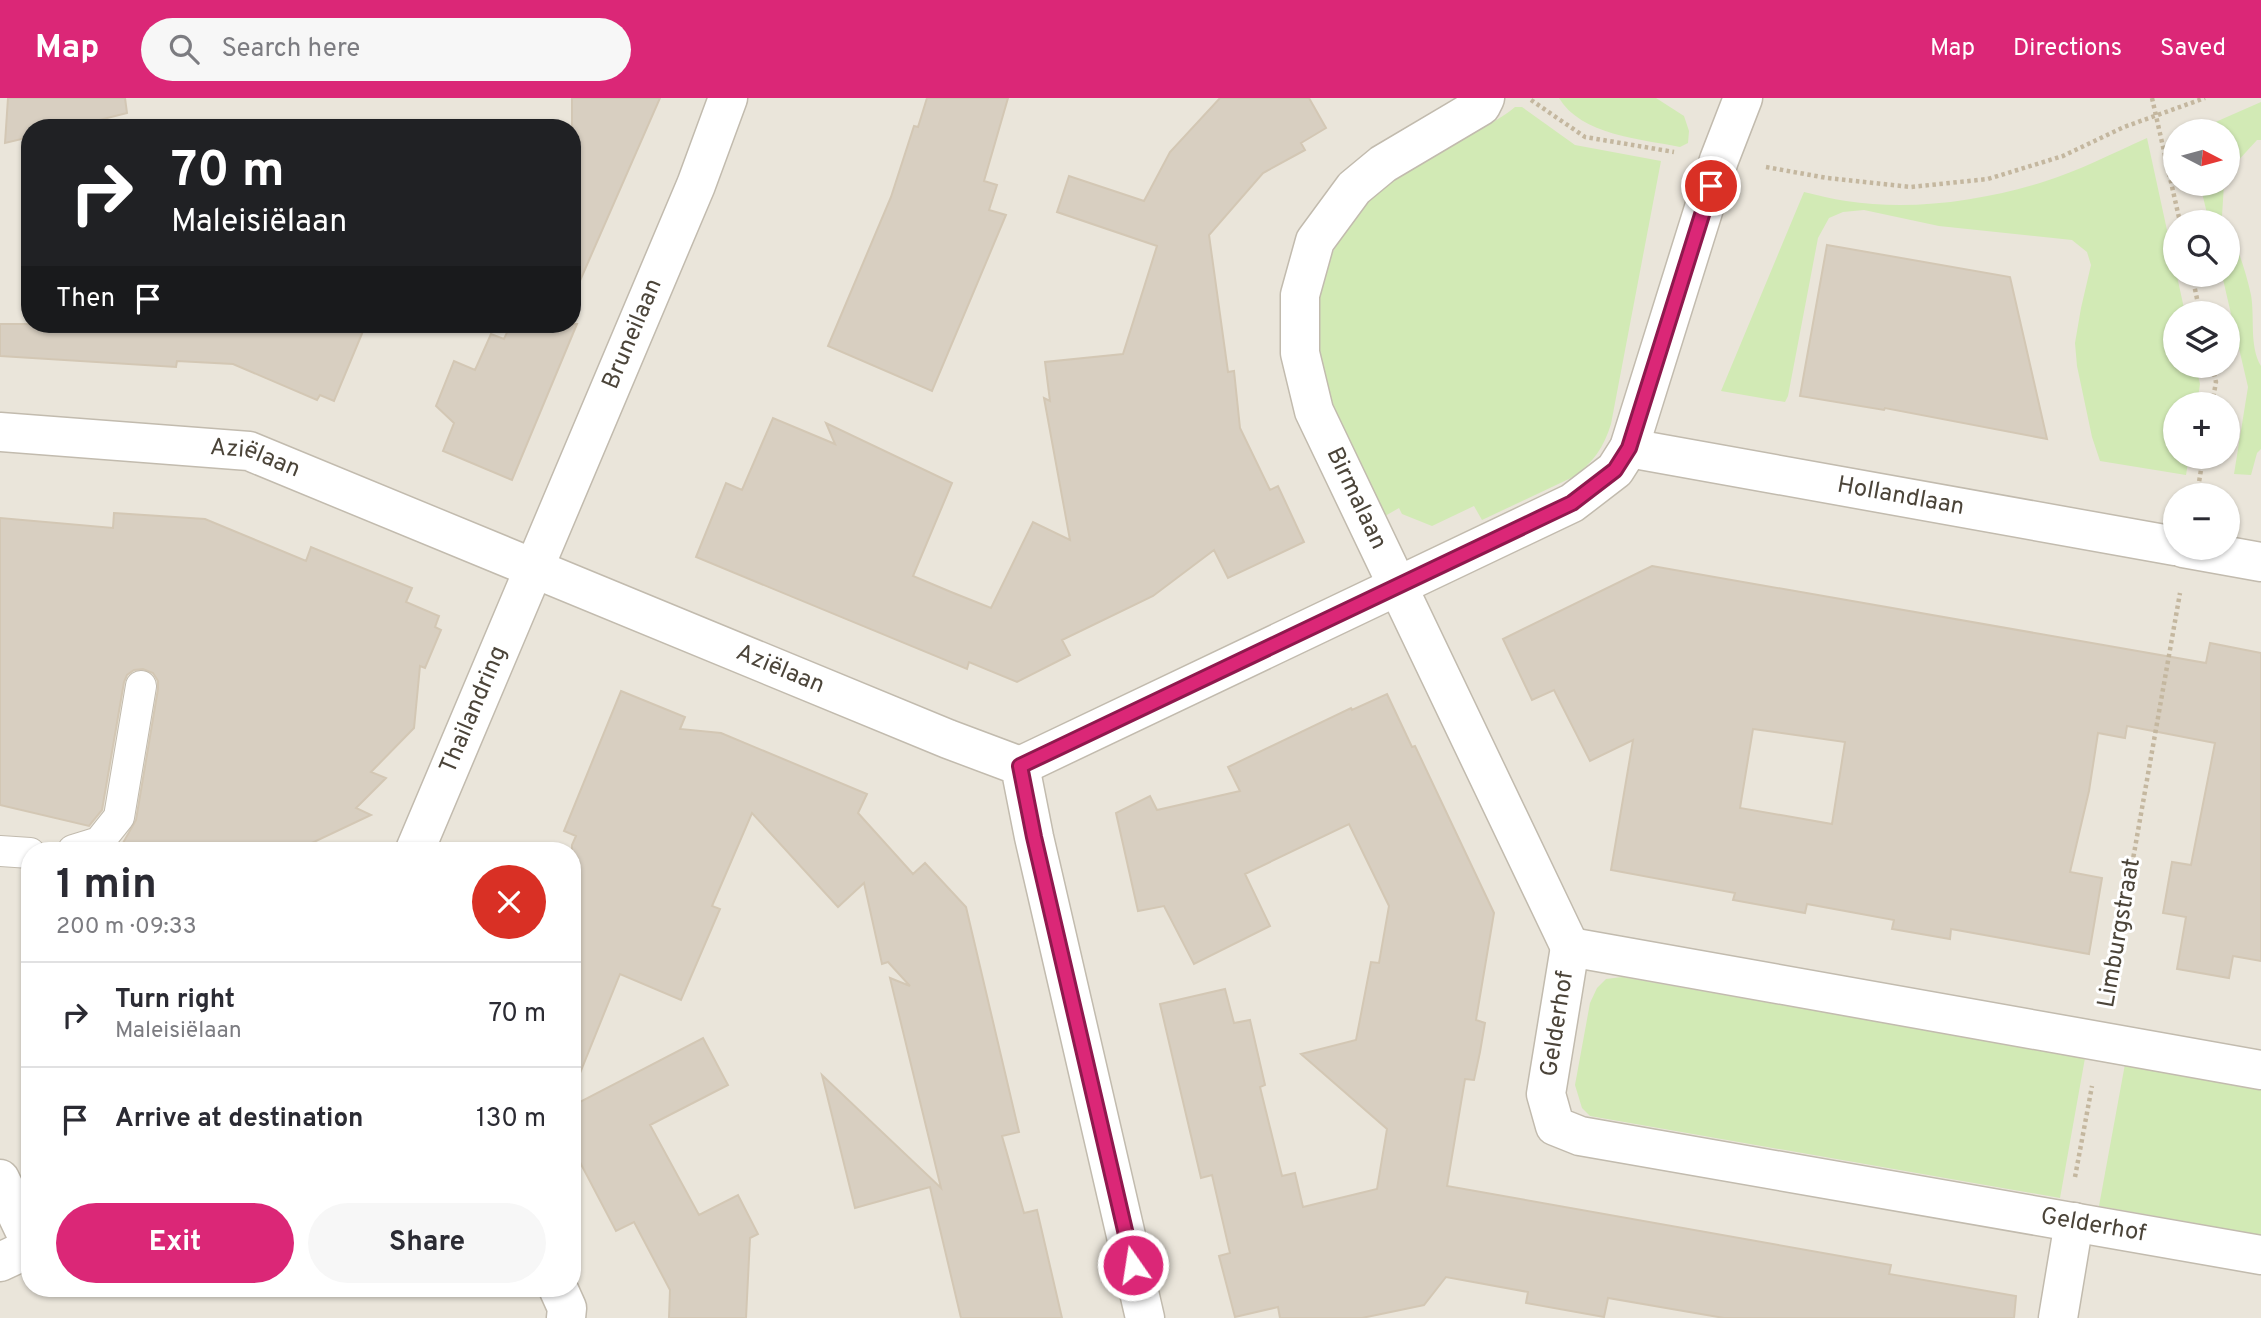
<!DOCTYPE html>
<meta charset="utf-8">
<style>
body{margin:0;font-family:Overpass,sans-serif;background:#f7f7f7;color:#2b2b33;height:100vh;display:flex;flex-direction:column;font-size:26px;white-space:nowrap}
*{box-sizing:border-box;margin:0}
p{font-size:23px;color:#7c7c81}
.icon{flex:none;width:38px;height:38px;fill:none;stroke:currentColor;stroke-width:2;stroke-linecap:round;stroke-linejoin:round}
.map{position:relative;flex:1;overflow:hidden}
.panel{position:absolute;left:21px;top:744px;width:560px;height:455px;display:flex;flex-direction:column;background:#fff;border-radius:28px;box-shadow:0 2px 5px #0004}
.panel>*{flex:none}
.guide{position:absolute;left:21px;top:21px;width:560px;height:214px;border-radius:28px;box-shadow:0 2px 5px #0004;background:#202124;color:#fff;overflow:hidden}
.needle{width:46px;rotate:96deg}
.buttons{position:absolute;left:2163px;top:21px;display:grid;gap:14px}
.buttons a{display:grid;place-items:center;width:77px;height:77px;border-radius:50%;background:#fff;box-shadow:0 2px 5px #0004;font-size:35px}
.pin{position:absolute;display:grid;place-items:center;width:60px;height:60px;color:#fff;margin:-30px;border:4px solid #fff;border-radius:50%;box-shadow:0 2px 7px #0007}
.me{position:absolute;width:77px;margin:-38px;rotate:347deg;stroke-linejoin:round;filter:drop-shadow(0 0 5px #0008)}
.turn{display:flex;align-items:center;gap:24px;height:147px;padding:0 35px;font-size:32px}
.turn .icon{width:91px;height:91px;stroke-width:2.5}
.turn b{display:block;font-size:49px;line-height:60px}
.then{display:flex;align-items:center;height:66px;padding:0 35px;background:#0003;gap:14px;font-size:26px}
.round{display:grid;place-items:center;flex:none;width:74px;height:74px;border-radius:37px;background:#f7f7f7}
.overview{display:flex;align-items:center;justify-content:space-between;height:119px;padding:0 35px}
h1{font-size:42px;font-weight:700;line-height:52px}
.primary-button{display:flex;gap:14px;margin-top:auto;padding:14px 35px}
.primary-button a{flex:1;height:80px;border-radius:42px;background:#db2777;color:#fff;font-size:28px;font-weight:700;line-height:80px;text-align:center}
.primary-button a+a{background:#f7f7f7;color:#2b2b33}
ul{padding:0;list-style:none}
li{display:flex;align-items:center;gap:21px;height:105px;padding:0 35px;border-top:2px solid #e1e1e2}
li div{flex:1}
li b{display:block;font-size:26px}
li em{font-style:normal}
header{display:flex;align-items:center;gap:42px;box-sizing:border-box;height:98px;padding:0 35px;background:#db2777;color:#fff}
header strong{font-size:33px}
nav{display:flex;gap:38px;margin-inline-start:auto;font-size:24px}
.search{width:490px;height:63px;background:#f7f7f7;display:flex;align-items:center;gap:18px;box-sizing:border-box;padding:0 24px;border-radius:38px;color:#7c7c81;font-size:26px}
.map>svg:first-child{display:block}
</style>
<header>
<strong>Map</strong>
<div class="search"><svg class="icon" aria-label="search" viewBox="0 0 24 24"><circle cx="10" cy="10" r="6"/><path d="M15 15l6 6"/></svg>Search here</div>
<nav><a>Map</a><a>Directions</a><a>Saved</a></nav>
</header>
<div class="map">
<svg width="2261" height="1220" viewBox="0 0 2261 1220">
<rect width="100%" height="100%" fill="#f6f3ec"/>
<path fill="#eae5da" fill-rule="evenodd" d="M0 0H2261V1220H0ZM30 30H572V226H30ZM2175 33H2228V86H2175ZM2175 124H2228V177H2175ZM2175 215H2228V268H2175ZM2175 306H2228V359H2175ZM2175 397H2228V450H2175ZM30 752H572V1190H30Z"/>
<path fill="#d2eab5" d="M1559 0H1656L1684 18 1689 33 1688 45 1680 49C1641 41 1581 37 1559 0Z
M2261 4V42H2257L2235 66 2228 79V33H2195Z
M1515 9H1522L1575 47 1661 63 1611 326C1604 349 1593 365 1573 379L1482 422 1474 408 1432 428 1402 416 1399 410 1385 418C1344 330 1282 238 1339 143 1350 125 1362 106 1379 93 1409 70 1442 53 1474 35 1488 27 1503 19 1515 9Z
M2147 40 2185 215H2175V268H2196L2200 286 2197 306H2175V359H2189L2186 377 2100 363 2092 339 2077 268 2075 245 2081 210 2091 167 2087 154 2072 142 1939 128 1864 112 1843 114 1829 120 1818 140 1788 298 1785 304 1721 293 1804 94C1818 97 1832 101 1846 103 1912 113 1980 103 2043 84 2079 73 2113 55 2147 40Z
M2200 86H2224L2222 118 2225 124H2209Z
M2228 129C2238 150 2246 174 2251 197 2255 220 2249 248 2261 268V351L2257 355 2251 377 2234 376 2248 289 2222 177H2228Z
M1622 879 2085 960 2060 1100 1590 1018 1582 1010 1575 987 1590 905 1597 890 1606 881Z
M2125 966 2261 989V1137L2099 1108Z"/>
<path fill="#d8cfc1" stroke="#d3c7b4" stroke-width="2" fill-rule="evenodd" d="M8 0H125L127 15 68 30H30V39L5 45Z
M572 0H660L572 201Z
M927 0H1008L984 83 997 87 989 112 1006 117 932 293 828 248 891 99 914 28 918 29Z
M1220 0H1309L1326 30 1301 45 1305 52 1263 75 1209 137 1228 274 1234 273 1240 330 1270 392 1278 388 1304 444 1228 480 1214 452 1153 498 1062 542 1070 557 1017 584 969 564 967 571 696 459 726 385 742 392 773 320 835 346 826 325 952 385 913 478 951 494 991 510 1033 424 1070 442 1044 300 1050 303 1045 264 1123 256 1157 148 1057 114 1069 78 1144 103 1170 54Z
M1827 147 2010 179 2047 341 1885 310 1884 312 1800 298Z
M0 226H366L334 303 320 297 317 302 233 266 177 263 176 269 0 258Z
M511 226H577L512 382 443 353 454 325 436 308 454 263 475 272 491 236 504 241Z
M114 415 205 421 306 463 311 449 412 490 406 504 439 518 435 529 441 532 425 570 420 568 414 630 371 674 386 680 356 710 371 717 297 752H119L136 722 158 591V583L153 575 143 571 134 572 127 577 124 584 102 712 89 728 0 707V420L113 430Z
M1652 468 2206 565 2210 545 2261 555V863L2233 858 2229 880 2177 871 2186 819 2163 815 2172 764 2191 767 2215 645 2127 628 2125 640 2098 635 2089 693 2070 774 2102 780 2089 856 1951 831 1950 841 1892 831 1894 822 1807 806 1805 815 1733 802 1735 795 1611 772 1633 642 1590 663 1554 592 1532 602 1503 541ZM1753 631 1845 644 1832 726 1740 710Z
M621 593 685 619 680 631 721 635 867 696 858 715 913 776 925 765 966 809 1019 1034 1002 1038 1024 1115 1037 1112 1062 1220H961L930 1089 855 1110 822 977 941 1090 890 880 910 888 888 864 882 866 864 785 838 809 752 715 712 808 720 811 681 902 620 876 574 990H572V747L576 738 564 733Z
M1387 596 1412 649 1415 648 1494 815 1476 922 1485 925 1480 954 1474 982 1465 981 1447 1088 1891 1167 1889 1176 2016 1198 2014 1220H1724L1608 1200 1604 1219 1526 1205 1528 1194 1446 1179 1424 1207 1362 1220H1280L1278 1209 1235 1219 1219 1158 1230 1155 1212 1077 1201 1080 1160 906 1225 891 1234 925 1250 922 1265 987 1260 989 1282 1078 1295 1075 1303 1109 1377 1091 1387 1031 1301 956 1356 942 1371 864 1379 865 1389 808 1349 726 1245 776 1270 828 1194 866 1164 808 1138 813 1116 715 1150 698 1157 712 1240 693 1228 669 1351 610 1352 612Z
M703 940 728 987 650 1027 699 1117 738 1097 758 1136 750 1140 746 1220H669L670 1192 634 1124 616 1133 572 1049V1008Z"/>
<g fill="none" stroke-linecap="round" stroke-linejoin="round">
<g stroke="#c2bbae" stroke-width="32">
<path id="lane" d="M73 752 99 744 119 719 141 588
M0 753 30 755"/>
</g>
<g stroke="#c2bbae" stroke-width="41">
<g id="street">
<path id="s1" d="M1485 0 1481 8 1383 66 1354 90 1315 143 1300 197V255L1314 313 1570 849"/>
<path id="s2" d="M0 334 249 353 948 641 1020 668 1034 739 1145 1220"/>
<path id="s3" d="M1629 350 2175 448"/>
<path d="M2183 450 2261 464"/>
<path d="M1020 668 1572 405 1615 372 1629 350 1719 62 1743 0"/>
<path id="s4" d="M415 752 696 87 728 0"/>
<path id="s5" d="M2261 972 1570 849 1546 996 1555 1028 1580 1038 2261 1157"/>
<path d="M0 1081 30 1144"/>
<path d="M0 1164 30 1150"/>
<path d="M558 1190 567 1210 566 1220"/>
<path d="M2058 1220 2074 1124"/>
</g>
</g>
<path stroke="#c4b79f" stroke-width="4.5" stroke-dasharray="3.5 3.5" stroke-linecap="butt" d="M2152 0 2180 124
M1531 2 1585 39 1674 54
M1766 69 1827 80 1911 89 1988 81 2063 58 2124 29 2205 0
M2192 177 2200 215
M2212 306 2216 284 2212 268
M2197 397 2203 359
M2109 897 2180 495
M2075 1079 2092 988"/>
<use href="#lane" stroke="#fff" stroke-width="30"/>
<use href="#street" stroke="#fff" stroke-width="38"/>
</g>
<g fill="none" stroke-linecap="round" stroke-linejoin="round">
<g stroke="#8e194d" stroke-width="18">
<path id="route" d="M1133 1167 1034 739 1020 668 1572 405 1615 372 1629 350 1711 88"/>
</g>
<use href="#route" stroke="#db2777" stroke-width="12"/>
</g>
<g text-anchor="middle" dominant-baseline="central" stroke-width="6" stroke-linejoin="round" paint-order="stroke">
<g font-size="24" fill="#4b4439" stroke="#fff">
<text stroke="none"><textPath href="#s4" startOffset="560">Bruneilaan</textPath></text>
<text stroke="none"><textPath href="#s2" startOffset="257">Aziëlaan</textPath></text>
<text stroke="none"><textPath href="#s3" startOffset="276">Hollandlaan</textPath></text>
<text stroke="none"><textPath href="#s1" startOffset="497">Birmalaan</textPath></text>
<text stroke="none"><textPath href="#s2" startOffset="824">Aziëlaan</textPath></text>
<text stroke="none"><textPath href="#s4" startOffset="152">Thailandring</textPath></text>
<text transform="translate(2120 835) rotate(-80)">Limburgstraat</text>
<text transform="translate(1558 926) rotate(-81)">Gelderhof</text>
<text stroke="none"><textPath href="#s5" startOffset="1432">Gelderhof</textPath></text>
</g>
</g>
</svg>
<div class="buttons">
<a><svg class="needle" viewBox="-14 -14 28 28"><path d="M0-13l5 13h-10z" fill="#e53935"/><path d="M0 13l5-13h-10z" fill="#7c7c81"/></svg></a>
<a><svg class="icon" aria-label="search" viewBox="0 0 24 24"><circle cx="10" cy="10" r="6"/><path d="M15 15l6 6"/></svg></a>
<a><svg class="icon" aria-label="layers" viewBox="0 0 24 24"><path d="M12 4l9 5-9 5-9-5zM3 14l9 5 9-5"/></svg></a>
<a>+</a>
<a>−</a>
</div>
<div class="pin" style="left:1711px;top:88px;background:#d93025"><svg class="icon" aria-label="arrive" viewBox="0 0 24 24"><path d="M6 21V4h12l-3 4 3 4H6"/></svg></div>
<svg class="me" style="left:1133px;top:1167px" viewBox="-20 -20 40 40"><circle r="17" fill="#db2777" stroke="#fff" stroke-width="3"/><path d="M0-11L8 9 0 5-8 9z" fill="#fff"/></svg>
<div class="guide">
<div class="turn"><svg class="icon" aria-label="right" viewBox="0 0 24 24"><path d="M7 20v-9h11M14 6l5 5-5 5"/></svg><div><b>70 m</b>Maleisiëlaan</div></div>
<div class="then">Then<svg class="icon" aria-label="arrive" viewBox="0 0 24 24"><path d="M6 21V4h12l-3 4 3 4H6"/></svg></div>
</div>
<section class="panel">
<div class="overview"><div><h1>1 min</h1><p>200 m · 09:33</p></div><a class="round" style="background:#d93025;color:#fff"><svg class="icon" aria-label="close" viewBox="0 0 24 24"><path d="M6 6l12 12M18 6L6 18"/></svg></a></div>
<ul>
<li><svg class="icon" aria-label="right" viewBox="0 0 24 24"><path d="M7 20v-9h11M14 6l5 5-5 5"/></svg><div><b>Turn right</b><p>Maleisiëlaan</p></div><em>70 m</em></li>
<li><svg class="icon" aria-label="arrive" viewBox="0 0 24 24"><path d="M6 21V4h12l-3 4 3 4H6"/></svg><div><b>Arrive at destination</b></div><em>130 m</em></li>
</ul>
<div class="primary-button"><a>Exit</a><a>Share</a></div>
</section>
</div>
